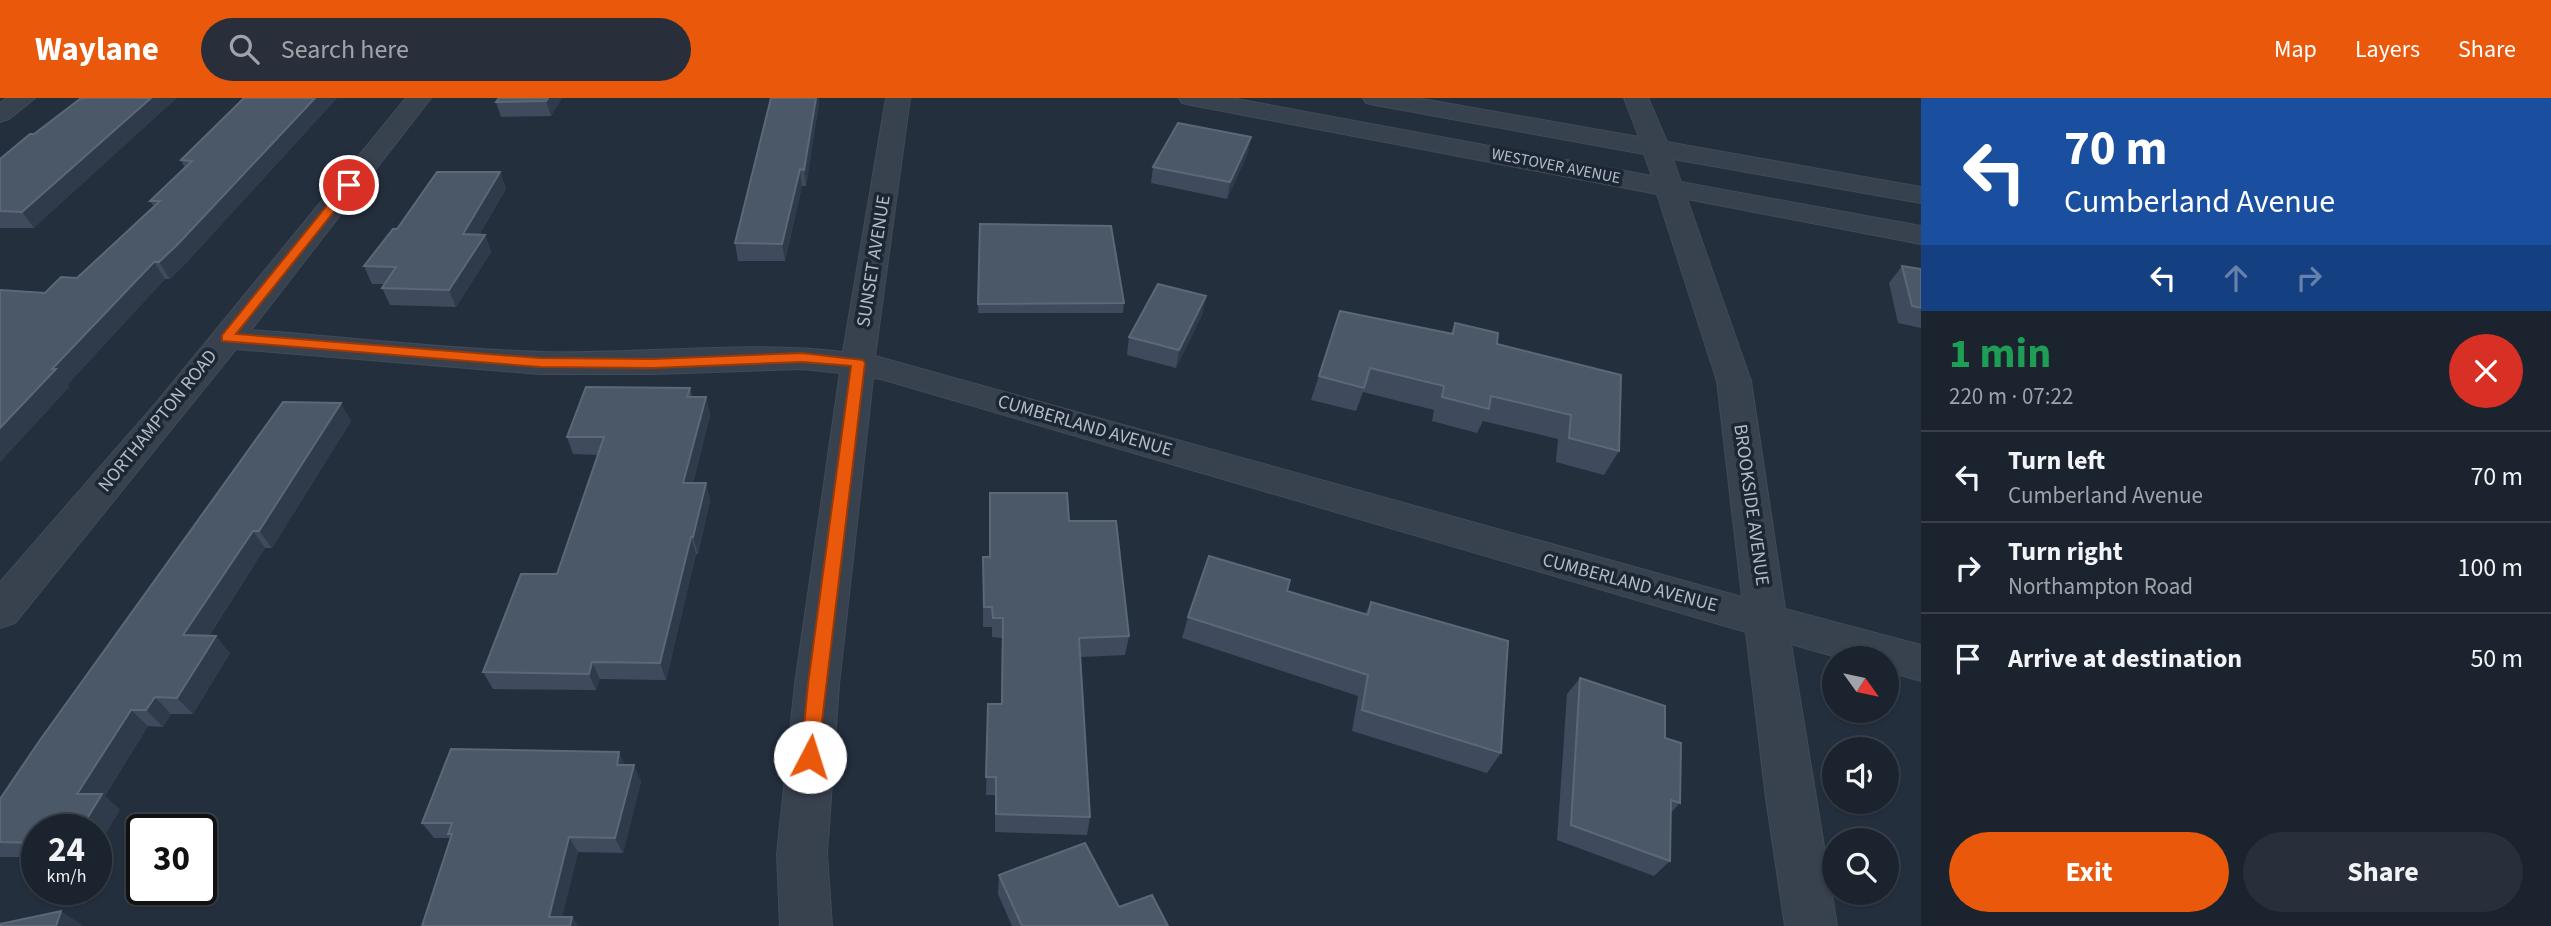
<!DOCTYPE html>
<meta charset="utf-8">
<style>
body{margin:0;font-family:"Source Sans 3",sans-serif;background:#282f3a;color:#f1f3f6;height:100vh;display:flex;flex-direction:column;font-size:26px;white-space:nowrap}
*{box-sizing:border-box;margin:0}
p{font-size:23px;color:#a0a4aa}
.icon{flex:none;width:38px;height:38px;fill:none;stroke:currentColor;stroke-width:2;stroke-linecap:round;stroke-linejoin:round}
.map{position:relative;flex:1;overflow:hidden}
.sheet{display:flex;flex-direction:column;background:#1b232e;width:630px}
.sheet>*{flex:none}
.banner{background:#1a4fa0;color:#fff;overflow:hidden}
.needle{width:46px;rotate:123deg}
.controls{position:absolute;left:1822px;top:548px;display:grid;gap:14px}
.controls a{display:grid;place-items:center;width:77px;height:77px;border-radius:50%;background:#1b232e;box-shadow:0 2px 5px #0004,0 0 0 2px #39404a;font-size:35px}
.speed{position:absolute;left:21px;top:716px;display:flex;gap:14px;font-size:35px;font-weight:700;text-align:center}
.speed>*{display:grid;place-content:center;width:91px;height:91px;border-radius:50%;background:#1b232e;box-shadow:0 2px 5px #0004,0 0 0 2px #39404a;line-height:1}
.speed small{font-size:18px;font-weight:400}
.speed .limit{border:4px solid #111;border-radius:10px;background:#fff;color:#111}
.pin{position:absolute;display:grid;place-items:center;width:60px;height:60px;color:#fff;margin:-30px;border:4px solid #fff;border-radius:50%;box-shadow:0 2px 7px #0007}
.me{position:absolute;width:77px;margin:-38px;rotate:5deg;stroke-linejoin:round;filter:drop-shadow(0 0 5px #0008)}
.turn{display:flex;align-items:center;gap:24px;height:147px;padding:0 28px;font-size:32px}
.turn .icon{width:91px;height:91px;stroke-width:2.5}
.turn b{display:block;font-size:49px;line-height:60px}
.lanes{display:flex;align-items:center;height:66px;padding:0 28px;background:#0003;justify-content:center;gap:35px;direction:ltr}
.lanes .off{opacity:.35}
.round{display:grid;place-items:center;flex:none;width:74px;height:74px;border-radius:37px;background:#282f3a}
.summary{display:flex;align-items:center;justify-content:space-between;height:119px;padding:0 28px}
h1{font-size:42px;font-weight:700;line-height:52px;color:#1e9e55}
.primary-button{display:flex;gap:14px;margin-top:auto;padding:14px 28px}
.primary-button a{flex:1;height:80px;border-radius:42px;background:#ea580c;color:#fff;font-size:28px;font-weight:700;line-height:80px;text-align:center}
.primary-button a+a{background:#282f3a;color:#f1f3f6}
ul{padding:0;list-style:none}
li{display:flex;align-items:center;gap:21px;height:91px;padding:0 28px;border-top:2px solid #39404a}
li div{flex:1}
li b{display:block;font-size:26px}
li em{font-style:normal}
header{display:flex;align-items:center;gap:42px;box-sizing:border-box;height:98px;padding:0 35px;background:#ea580c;color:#fff}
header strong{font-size:33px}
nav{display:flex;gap:38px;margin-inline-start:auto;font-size:24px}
.search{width:490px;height:63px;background:#282f3a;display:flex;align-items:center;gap:18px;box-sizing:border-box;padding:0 24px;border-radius:38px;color:#a0a4aa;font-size:26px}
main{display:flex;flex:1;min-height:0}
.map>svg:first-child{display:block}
</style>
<header>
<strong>Waylane</strong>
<div class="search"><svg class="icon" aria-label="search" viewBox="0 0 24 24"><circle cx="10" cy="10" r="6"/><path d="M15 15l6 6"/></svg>Search here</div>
<nav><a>Map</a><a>Layers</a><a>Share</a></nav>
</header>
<main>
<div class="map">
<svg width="1921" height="828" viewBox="0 0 1921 828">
<rect width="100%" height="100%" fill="#242f3e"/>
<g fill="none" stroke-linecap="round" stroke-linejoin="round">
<g stroke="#414a57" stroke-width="2">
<path id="street" d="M7 0H35L9 21 0 24V5Z
M406 0H431L251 232C347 239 444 251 541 254 641 257 743 242 843 254L886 0H910L875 258 1742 499 1717 283 1657 96 1191 7 1182 5 1179 0H1231L1652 78 1644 56 1375 7 1366 5 1363 0H1417L1639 39 1624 0H1648L1667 44 1921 89V105L1673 61 1681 84 1921 128V146L1687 101 1751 283 1785 511 1921 547V583L1886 573V560H1840L1791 546 1837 828H1785L1766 700 1746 534 881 281 873 280 839 586 827 756 832 828H780L777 756 795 586 840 275 802 271 653 276H540L236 251 15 525 0 530V484L157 304Z"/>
</g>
<use href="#street" fill="#38414e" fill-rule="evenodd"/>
</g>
<path fill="#3f4b5c" d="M244 0H337L187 164 170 181H165L68 286 69 289 0 364V192L45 195 77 180 154 109 150 103 185 70 181 62Z
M562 0 551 18 501 19 496 4Z
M771 0H819V5L806 88H802L785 163H738L735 145Z
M1248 55 1227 101 1151 85 1153 69Z
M0 61 34 130H0Z
M500 74 506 91 479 137H485L491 154 456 209 390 207 382 190 384 186H372L364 168 397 131Z
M980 126 1124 205 1123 215H978Z
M1902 168 1921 171V230L1898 225 1889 185Z
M1340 213 1451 235 1455 225 1497 246 1619 353 1604 377 1556 364 1558 341 1483 323 1477 335 1432 323 1434 312 1363 294 1356 313 1311 302Z
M1203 215 1176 270 1127 257 1129 239Z
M690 290 692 299H706L710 317 693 385H706L710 403 698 456H696L666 582 600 581 596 592 493 591 483 574 557 476 598 357 573 356 567 339Z
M351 323 272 450H265L209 538 230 555 193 616H171L163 629 148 628 105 698 120 712 37 732V759H0V701Z
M990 395 1069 423 1129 538 1125 557 1081 559 1090 719 1087 737 995 734V697H986L988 606H1001L1002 540 992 539V529H983V459H989Z
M1287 493 1365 516 1371 504 1501 655 1487 675 1352 633 1358 598 1182 540 1188 519Z
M1580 580 1665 640 1680 705 1671 715 1670 763 1654 778 1557 742 1567 596Z
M625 667 641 683 623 755 578 754 562 819H572L578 828H422L450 740H434L422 725Z
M999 777 1119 809 1168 828H1012L998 796Z"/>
<path fill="#2f3b4b" d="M151 0H177L34 130 22 114Z
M315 0H337L187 164 170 181 159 164Z
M548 0H562L551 18 546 3Z
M816 0H819V5L806 88 804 72Z
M1251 39 1248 55 1227 101 1230 84Z
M800 71 802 88 785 163 782 146Z
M500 74 506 91 469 153 463 136Z
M485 137 491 154 456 209 449 192Z
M154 164 165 181 68 286 69 289 0 364V330L52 271Z
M1206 198 1203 215 1176 270 1179 252Z
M706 299 710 317 688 403 683 385Z
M341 305 351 323 272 450 259 433Z
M706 385 710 403 698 456 693 439Z
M253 433 265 450 198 554 183 537Z
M691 439 696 456 666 582 660 565Z
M216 538 230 555 193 616 177 600Z
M592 564 600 581 596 592 589 576Z
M155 599 171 616 163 629 146 612Z
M131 612 148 628 105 698 120 712 96 752V732H80L77 696Z
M619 654 627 671 617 667Z
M634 667 641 683 623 755 615 740Z
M569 739 578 754 560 828 549 819Z
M61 813 82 827V828H56Z
M572 819 578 828H570Z"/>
<path fill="#4b5868" stroke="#5c6777" stroke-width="2" d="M85 0H151L22 114 0 113V61L30 36H34L80 1Z
M244 0H315L177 147 159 164H154L52 271H56L0 330V192L45 195 61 179 77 180 160 103H150L192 63 181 62Z
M499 0H548L546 3 496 4Z
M771 0H816L804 72 800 71 782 146 735 145Z
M1178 25 1251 39 1230 84 1153 69Z
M437 74H500L463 136 485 137 449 192 382 190 396 169 364 168 393 131H397Z
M980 126 1111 128 1124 205 978 206Z
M1902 168 1921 171V210L1912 208Z
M1158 186 1206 198 1179 252 1129 239Z
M1340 213 1453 236 1455 225 1498 235 1497 246 1621 277 1619 353 1569 340 1571 317 1491 298 1489 311 1442 299 1444 288 1370 270 1364 290 1319 278Z
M586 289 690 290 687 299H706L683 385H706L693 439H691L660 565 592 564 589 576 483 574 521 476H557L604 339H567Z
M283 304 341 305 259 433H253L183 537 216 538 177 600 155 599 146 612H131L77 696H102L80 732H37V745L0 744V701L40 642Z
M990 395H1067L1069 423H1116L1129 538 1079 540 1090 719 996 716V679H986L988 606H1002L1003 520H993L992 509H984L983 459H990Z
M1209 458 1290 482 1287 493 1368 517 1371 504 1508 543 1501 655 1362 612 1368 577 1188 519Z
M1580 580 1665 608V640L1681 645 1680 705 1671 702 1670 763 1571 727Z
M451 651 619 654 617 667H634L615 740 569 739 549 819H572L570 828H422L452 736H448L452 725H422Z
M1085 745 1119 809 1152 797 1168 828H1022L999 777Z
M61 813 56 828H0V826Z"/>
<path fill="#ea580c" stroke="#983908" stroke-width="2" d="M349 84 353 85V90L236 236 540 260 653 261 802 255 863 262 865 265 817 665 810 667 803 665 801 659 808 586 851 268 802 264 653 270 540 269 222 243V237L345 85Z"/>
<g text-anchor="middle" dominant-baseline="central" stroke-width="7" stroke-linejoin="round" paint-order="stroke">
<g font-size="16" fill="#b4bcc9" stroke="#1d2633">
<text transform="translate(1556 68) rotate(11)">WESTOVER AVENUE</text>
</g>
<g font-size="19" fill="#b4bcc9" stroke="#1d2633">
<text transform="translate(874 163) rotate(-81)">SUNSET AVENUE</text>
<text transform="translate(158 323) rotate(-51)">NORTHAMPTON ROAD</text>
<text transform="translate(1085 328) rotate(16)">CUMBERLAND AVENUE</text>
<text transform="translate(1751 407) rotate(82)">BROOKSIDE AVENUE</text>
<text transform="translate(1630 485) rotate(15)">CUMBERLAND AVENUE</text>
</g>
</g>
</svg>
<div class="controls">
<a><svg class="needle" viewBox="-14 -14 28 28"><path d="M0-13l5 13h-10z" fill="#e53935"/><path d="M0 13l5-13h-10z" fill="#a0a4aa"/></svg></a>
<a><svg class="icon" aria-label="sound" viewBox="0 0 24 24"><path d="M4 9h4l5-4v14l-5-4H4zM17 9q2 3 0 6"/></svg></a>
<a><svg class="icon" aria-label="search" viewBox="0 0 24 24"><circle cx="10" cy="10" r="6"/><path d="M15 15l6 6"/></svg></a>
</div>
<div class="speed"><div>24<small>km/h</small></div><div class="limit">30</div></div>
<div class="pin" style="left:349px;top:87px;background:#d93025"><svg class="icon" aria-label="arrive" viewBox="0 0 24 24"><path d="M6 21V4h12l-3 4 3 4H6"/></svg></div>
<svg class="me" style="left:810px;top:659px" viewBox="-20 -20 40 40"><circle r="19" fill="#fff"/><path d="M0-13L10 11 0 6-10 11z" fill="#ea580c"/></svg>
</div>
<section class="sheet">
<div class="banner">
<div class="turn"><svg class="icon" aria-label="left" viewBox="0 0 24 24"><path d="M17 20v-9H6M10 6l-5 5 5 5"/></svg><div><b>70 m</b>Cumberland Avenue</div></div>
<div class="lanes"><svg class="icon" aria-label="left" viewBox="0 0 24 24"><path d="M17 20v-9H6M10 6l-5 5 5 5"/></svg><svg class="icon off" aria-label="ahead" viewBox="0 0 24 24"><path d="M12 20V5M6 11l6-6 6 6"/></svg><svg class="icon off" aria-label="right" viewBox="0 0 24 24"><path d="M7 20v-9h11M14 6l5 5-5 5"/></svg></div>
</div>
<div class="summary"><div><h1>1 min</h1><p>220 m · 07:22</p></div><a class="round" style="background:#d93025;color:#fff"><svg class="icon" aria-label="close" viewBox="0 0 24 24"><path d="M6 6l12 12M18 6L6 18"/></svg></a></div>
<ul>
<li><svg class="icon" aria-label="left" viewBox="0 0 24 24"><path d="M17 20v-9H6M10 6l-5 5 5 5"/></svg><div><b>Turn left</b><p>Cumberland Avenue</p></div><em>70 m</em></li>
<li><svg class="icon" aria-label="right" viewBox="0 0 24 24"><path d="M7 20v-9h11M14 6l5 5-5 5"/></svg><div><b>Turn right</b><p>Northampton Road</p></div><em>100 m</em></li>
<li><svg class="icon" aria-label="arrive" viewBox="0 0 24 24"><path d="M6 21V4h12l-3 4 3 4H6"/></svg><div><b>Arrive at destination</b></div><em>50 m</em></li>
</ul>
<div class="primary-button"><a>Exit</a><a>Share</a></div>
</section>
</main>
